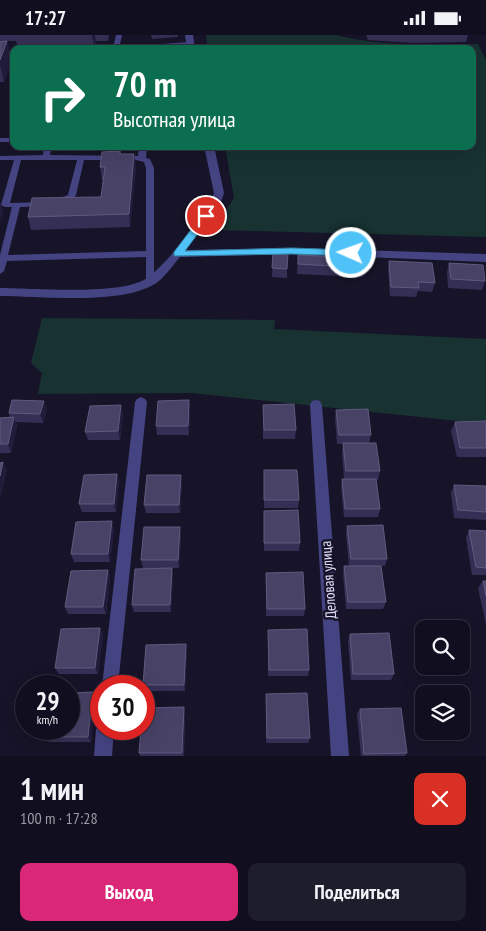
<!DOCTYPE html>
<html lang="ru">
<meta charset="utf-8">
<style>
body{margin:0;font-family:"PT Sans Narrow",sans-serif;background:#1e1d2c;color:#f1f3f6;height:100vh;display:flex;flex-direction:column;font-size:19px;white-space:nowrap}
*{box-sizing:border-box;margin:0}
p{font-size:16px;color:#9c9ca4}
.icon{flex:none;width:28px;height:28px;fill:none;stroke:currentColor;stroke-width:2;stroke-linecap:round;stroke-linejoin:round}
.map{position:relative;height:721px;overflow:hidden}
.side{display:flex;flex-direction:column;background:#110f1f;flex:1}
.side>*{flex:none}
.top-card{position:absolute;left:10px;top:10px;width:466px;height:105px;border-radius:10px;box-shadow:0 5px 20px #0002,0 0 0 1px #302f3d;background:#0b6e4f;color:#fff;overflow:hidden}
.fabs{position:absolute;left:415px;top:585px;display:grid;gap:10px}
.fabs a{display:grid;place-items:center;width:55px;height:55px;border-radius:10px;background:#110f1f;box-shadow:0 5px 20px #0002,0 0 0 1px #302f3d;font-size:25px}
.speed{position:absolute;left:15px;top:640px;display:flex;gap:10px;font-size:25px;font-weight:700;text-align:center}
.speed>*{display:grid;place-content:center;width:65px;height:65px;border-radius:50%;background:#110f1f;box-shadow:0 5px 20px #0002,0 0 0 1px #302f3d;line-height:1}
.speed small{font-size:12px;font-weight:400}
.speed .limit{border:8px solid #d22;background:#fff;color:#111}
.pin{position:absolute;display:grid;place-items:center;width:42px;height:42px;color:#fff;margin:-21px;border:2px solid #fff;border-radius:50%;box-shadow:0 1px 5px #0007}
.me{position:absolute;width:55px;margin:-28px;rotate:272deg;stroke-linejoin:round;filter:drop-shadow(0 0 4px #0008)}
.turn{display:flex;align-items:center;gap:18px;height:105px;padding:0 20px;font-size:22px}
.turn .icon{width:65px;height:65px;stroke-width:2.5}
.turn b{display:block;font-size:35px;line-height:42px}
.round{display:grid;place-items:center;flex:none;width:52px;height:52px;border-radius:10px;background:#1e1d2c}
.headline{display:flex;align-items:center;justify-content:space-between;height:85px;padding:0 20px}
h1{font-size:30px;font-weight:800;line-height:38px}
.action{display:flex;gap:10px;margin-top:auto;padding:10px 20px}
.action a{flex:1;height:58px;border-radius:10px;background:#db2777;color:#fff;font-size:20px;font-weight:800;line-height:58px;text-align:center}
.action a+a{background:#1e1d2c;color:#f1f3f6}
.status{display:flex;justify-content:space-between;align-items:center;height:35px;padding:0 25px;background:#110f1f;direction:ltr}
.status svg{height:14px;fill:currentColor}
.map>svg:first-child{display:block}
</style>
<div class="status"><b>17:27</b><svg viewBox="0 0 49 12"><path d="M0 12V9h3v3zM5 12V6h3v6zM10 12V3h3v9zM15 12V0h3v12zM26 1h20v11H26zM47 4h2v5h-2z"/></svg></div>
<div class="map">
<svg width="486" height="721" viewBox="0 0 486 721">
<rect width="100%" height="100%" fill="#171429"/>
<path fill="#173231" d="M206 0H336C382 12 430 9 478 9L486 25V202L213 195 234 163 225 111H472V14H208Z
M42 283 275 285 274 294 486 304V389L191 358 38 359 42 338 31 328Z"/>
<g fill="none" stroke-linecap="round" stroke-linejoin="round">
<path fill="#454483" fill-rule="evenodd" d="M116 0H122L120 9 117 11 114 9Z
M190 7 193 9 192 10 161 13 158 11 161 9Z
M0 103H14V107H0Z
M44 111H52L50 120 138 121 139 111H147L146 123 150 124 154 133V247L153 249H147L146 247V222L7 226 4 236 0 239V220L12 172H5L1 170 14 125H0V121L43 120ZM21 125H77L68 160 55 165 54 167 58 169 73 165 76 160 84 125H136L144 127 146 133V216L8 220 20 172 44 171 48 169 44 167 10 168Z"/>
<path fill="#454483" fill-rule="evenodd" d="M185 0H193L195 14H187Z
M204 111H214L224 158 222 164 185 215 293 213 486 219V227L293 219 180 222C172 231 163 245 153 250 117 270 41 261 0 261V253C32 253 123 261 147 243 174 223 193 190 212 164L214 158Z
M141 362 145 364 147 367 118 651H102L135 367 137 364Z
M316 365 320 366 322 370 349 721H331L310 370 312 366Z
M101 687V694H114L112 721H94L96 694Z"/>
</g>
<path fill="#362f55" d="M0 0H109L108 6H96L95 12H113V14H32L47 13V12H18L16 6H7L12 26 4 47H0Z
M151 0H178V2L152 4Z
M366 0H468L466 7 413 8 368 5Z
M120 116 121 119H134L136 132 130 192 31 195 28 182 101 162 104 145H102L100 132Z
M273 218 287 234V243L272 242Z
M298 220 365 233 363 242 297 239Z
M389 226 435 248 432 257 418 256 416 262 390 261 388 235Z
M449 228 485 246 482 255 448 253 447 237Z
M189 365 190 374 189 400H157L156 391Z
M263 370 296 395 295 404H263Z
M47 374 43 388 16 387 17 391 11 418H0V383H10L9 378Z
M336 375 371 400 369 408 380 436 378 445H376L380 474 378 482H344L341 453 342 444H344L342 417 343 409H337L335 383Z
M123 379 120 405H88L85 397Z
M486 386V422H457L451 396 455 387Z
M264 435 299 465 298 473H264Z
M117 439 119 447 116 477H82L79 469Z
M182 448 180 478H146L144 470Z
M454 450 486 451V485L454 483 451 458Z
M264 476 300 508 299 516H264Z
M347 491 387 524 385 531H381L386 567 383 574H346L343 539 344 531H349L346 499Z
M114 494 110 527H74L71 519Z
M469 495 486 496V540H472L466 503Z
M181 499 179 533H143L141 525Z
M172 533 173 541 171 577H134L132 570Z
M108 535 110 543 106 579H68L65 572Z
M266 538 305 574 304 581H266Z
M483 546H486V589L478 553Z
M100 593 103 600 98 639H59L55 633Z
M268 595 309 635 308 641H268Z
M350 599 394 639 391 645H351L348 606Z
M186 609 187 615 185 656H145L143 650Z
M266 659 310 703 308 708H266Z
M96 663 91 707H49L45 702Z
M360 674 407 718 405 721H361L357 679Z
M185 678 184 721H140L139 718Z"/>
<path fill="#221c3c" d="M92 0H95L96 6 94 14Z
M7 6 12 26 4 47 0 30V25Z
M134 119 136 132 130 192 129 179Z
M0 165 3 176 0 187Z
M189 365 190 374 189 400 188 391Z
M44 366 47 374 43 388 40 379Z
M121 370 123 379 120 405 118 396Z
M14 382 17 391 11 418 8 409Z
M3 427 7 436 0 465V441Z
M117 439 119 447 116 477 114 469Z
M181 440 182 448 180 478 179 470Z
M112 486 114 494 110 527 108 519Z
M180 492 181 499 179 533 178 525Z
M172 533 173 541 171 577 170 570Z
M108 535 110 543 106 579 103 572Z
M100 593 103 600 98 639 95 633Z
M186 609 187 615 185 656 184 650Z
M93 657 96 663 91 707 88 702Z
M184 672 185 678 183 721 182 718Z"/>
<path fill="#484267" stroke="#605b7e" d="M7 6 0 25V7Z
M113 12V14H32L33 13Z
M120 116V119H134L129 179 28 182 32 163 101 162 105 132H100L102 117Z
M273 218H288L287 234 272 233Z
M298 220 364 223 365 233 298 229Z
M389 226 432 228 435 248 418 247 419 253 391 252Z
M449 228 483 230 485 246 451 244Z
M12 365 44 366 40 379 9 378Z
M189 365 188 391H156L158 366Z
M294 369 296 395H264L263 370Z
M121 370 118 396 85 397 90 371Z
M368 374 371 400H339L336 375Z
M14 382 8 409H0V383Z
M486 386V413H460L455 387Z
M343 408H376L380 436H346Z
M3 427 0 441V428Z
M264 435H297L299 465H264Z
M117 439 114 469H79L84 440Z
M147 440H181L179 470H144Z
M342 444H376L380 474H345Z
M454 450 486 451V477L458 475Z
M298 475 300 508H264V476Z
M112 486 108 519H71L76 487Z
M383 490 387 524H351L347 491Z
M144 492H180L178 525H141Z
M469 495 486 496V533L476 532Z
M344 531H381L386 567H348Z
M172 533 170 570H132L135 534Z
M108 535 103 572H65L71 536Z
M303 537 305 574H267L266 538Z
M483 546H486V561Z
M100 593 95 633H55L61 594Z
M307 594 309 635H269L268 595Z
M389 598 394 639H353L350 599Z
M186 609 184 650H143L146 610Z
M93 657 88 702H45L46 694H69V658Z
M307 658 310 703H267L266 659Z
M184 672 182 718H139L141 694H144V673Z
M401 673 407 718 364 719 360 674Z"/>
<path fill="#4fc3f7" stroke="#337fa1" d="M206 178 211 181 185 216 292 213 351 215 355 218 351 221 292 219 174 221V217L203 179Z"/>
<g text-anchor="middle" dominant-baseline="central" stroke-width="5" stroke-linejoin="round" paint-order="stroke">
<g font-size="15" fill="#e2dffc" stroke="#171429">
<text transform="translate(328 545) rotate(-94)">Деловая улица</text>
</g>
</g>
</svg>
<div class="fabs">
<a><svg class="icon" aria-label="search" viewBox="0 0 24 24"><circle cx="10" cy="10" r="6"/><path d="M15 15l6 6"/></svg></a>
<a><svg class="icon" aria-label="layers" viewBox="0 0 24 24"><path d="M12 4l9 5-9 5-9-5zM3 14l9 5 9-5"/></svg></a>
</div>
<div class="speed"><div>29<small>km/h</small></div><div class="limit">30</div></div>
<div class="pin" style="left:206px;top:181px;background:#d93025"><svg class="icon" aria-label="arrive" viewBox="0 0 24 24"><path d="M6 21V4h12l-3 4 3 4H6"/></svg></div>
<svg class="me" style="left:351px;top:218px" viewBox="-20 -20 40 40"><circle r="17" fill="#4fc3f7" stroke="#fff" stroke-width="3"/><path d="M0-11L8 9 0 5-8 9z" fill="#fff"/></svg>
<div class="top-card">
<div class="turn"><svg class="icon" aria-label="right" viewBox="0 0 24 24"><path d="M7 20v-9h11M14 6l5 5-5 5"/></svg><div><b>70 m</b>Высотная улица</div></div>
</div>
</div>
<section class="side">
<div class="headline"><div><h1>1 мин</h1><p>100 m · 17:28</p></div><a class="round" style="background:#d93025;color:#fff"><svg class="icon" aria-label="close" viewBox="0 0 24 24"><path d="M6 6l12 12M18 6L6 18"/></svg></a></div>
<div class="action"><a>Выход</a><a>Поделиться</a></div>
</section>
